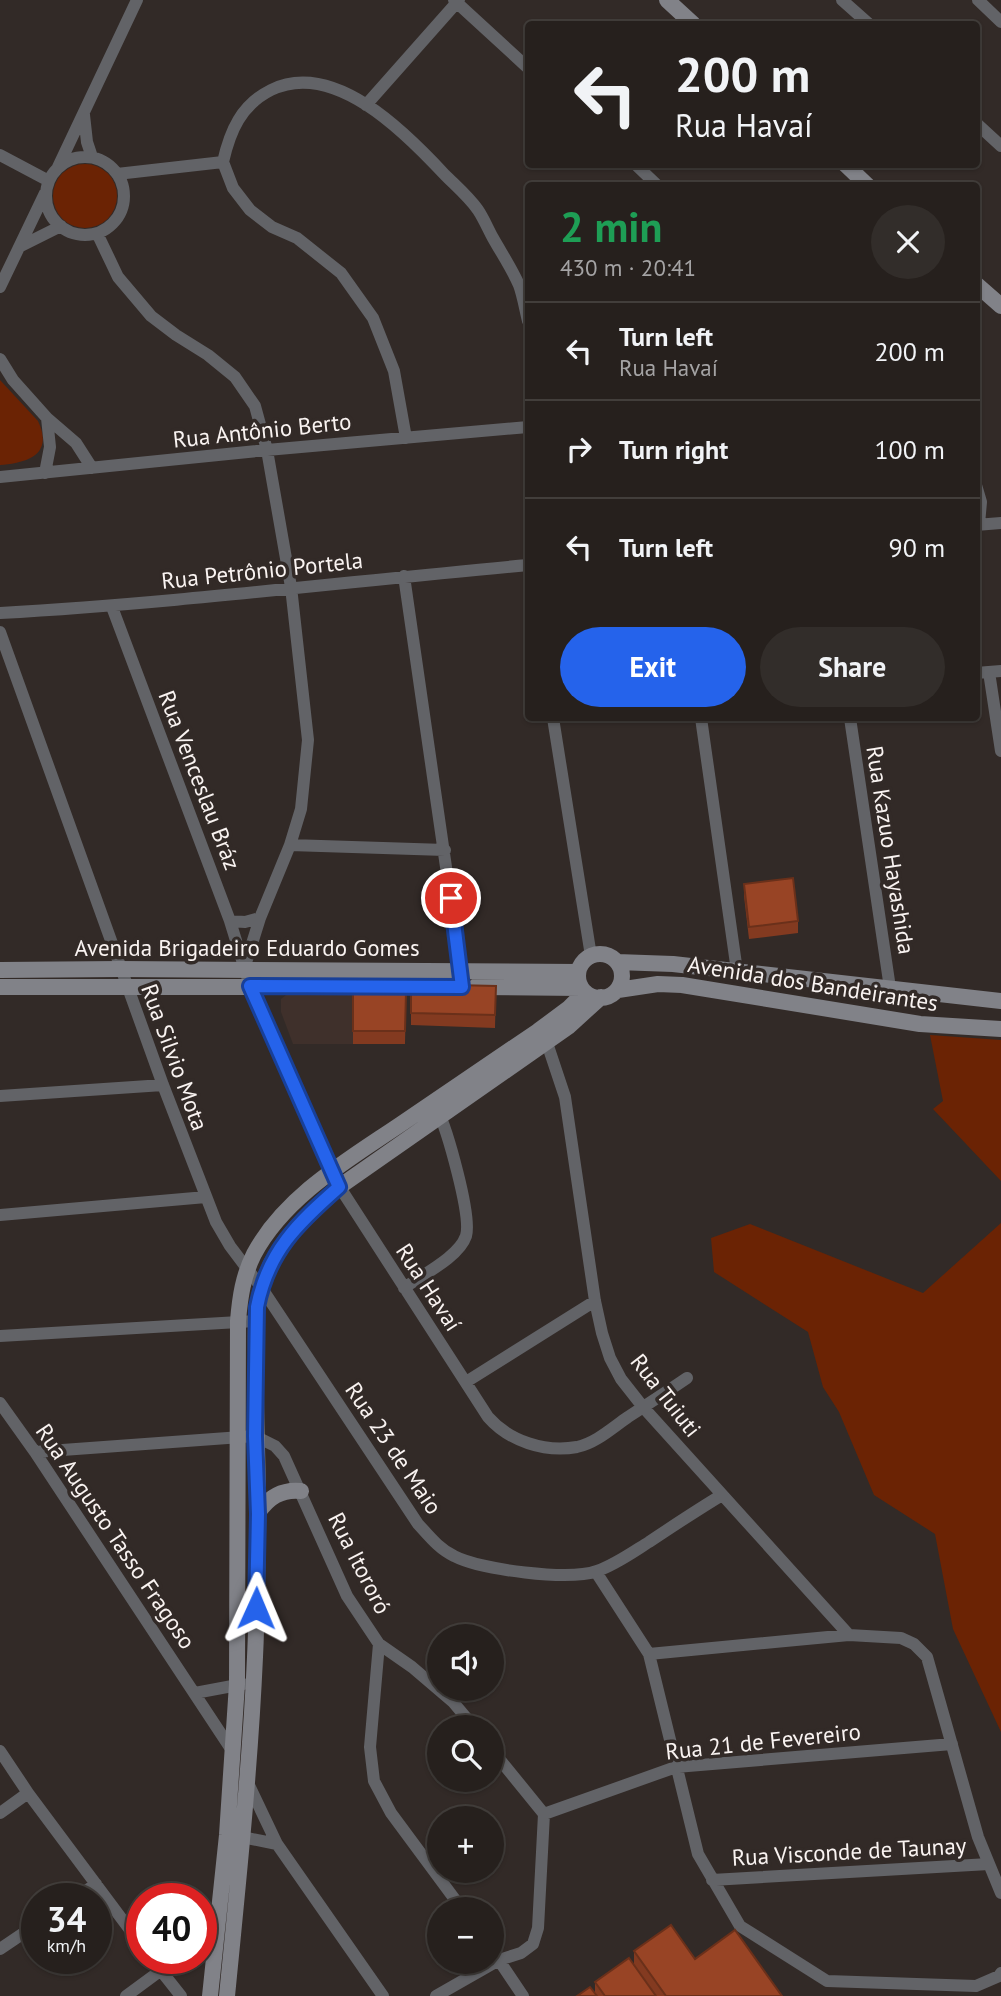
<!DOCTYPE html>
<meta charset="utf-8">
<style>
body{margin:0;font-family:"PT Sans",sans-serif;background:#322d2a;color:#f1f3f6;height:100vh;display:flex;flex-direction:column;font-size:26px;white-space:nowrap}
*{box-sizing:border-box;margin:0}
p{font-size:23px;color:#a4a3a4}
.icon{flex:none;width:38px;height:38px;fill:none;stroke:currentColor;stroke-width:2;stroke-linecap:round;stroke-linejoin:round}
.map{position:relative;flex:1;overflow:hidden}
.panel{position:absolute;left:525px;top:182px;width:455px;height:539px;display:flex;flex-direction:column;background:#26201d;border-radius:7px;box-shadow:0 2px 5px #0004,0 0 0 2px #423e3b}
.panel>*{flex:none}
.banner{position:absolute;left:525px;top:21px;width:455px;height:147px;border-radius:7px;box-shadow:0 2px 5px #0004,0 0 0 2px #423e3b;background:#26201d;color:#f1f3f6;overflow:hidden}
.fabs{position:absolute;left:427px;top:1624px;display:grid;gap:14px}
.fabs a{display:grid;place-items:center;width:77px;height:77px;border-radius:50%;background:#26201d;box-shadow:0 2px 5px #0004,0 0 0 2px #423e3b;font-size:35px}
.speed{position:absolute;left:21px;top:1883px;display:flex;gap:14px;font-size:35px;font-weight:700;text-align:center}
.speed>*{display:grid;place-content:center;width:91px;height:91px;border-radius:50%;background:#26201d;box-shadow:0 2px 5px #0004,0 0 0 2px #423e3b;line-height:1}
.speed small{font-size:18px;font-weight:400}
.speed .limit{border:10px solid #d22;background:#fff;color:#111}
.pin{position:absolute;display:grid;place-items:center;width:60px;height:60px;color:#fff;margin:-30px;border:4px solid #fff;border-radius:50%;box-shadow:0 2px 7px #0007}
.me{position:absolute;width:77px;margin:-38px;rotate:1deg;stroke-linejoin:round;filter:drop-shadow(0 0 5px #0008)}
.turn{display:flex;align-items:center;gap:24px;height:147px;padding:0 35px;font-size:32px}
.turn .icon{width:91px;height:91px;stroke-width:2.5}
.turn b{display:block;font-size:49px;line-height:60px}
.round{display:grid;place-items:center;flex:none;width:74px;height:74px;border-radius:37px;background:#322d2a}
.head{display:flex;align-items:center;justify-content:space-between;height:119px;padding:0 35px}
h1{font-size:42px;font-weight:800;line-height:52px;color:#1e9e55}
.action{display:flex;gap:14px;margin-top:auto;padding:14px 35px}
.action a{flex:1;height:80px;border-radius:42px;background:#2563eb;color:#fff;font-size:28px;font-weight:800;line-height:80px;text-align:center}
.action a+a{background:#322d2a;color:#f1f3f6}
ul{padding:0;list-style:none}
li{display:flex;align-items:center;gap:21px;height:98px;padding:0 35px;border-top:2px solid #423e3b}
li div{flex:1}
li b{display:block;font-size:26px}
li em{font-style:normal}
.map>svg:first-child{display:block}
</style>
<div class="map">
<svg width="1001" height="1996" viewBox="0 0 1001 1996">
<rect width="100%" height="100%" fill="#322a27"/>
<path fill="#3f302b" d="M290 992 406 994 405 1044H293L281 1012V999Z"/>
<path fill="#6b2304" d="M53 196a32 32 0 1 1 64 0a32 32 0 1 1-64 0Z
M0 380 38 421C54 455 27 463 0 465Z
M930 1035 1001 1040V1181L933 1109 943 1101Z
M1001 1223V1732L953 1629 935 1534 874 1495 839 1412 823 1387 808 1332 714 1272 711 1238 750 1224 923 1293Z"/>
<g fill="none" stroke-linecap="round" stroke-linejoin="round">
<path stroke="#626367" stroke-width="12" d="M454 0 528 68
M842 0 869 24
M978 0 1001 22
M366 105 459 0
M84 115 87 142 92 157
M976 123 1001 146
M0 155 49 181
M46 196a39 39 0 1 1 78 0a39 39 0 1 1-78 0Z
M223 162C230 131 241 105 271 90 334 59 406 133 445 175 456 186 469 197 478 210 484 219 488 229 493 238 502 254 512 269 519 285 523 296 525 309 528 321
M223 162 233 188 250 210 272 227 297 238 341 273 373 318 394 371 406 438
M635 164 658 186
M58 167 137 0
M117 174 223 162
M97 233 118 277 151 316 176 335 208 355 235 377 255 406 267 450 291 587 308 740 301 809 290 845 260 918 244 969
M19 247 61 226
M0 287 45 193
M0 359 13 380 47 418 76 443 92 468
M45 473 50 447 47 418
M0 477 267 450 528 427
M976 485 981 502 979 524
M976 525 1001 523
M404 576 461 971 462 987
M112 607 230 921 250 986 330 1172 488 1417C509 1441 545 1453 577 1447 596 1443 612 1428 628 1417 648 1404 668 1391 687 1378
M0 613C177 603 352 581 528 565
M0 632 163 1085 216 1222 230 1246 261 1287 418 1524C429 1536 439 1549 454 1556 481 1570 569 1581 597 1571 615 1565 633 1552 649 1542 673 1526 697 1510 722 1495
M989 672 1001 751
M976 673 1001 671
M553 718 591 956
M701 718 737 971
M850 718 890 988
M290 845 445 850
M230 921 245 922 260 918
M547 1043 565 1097 595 1301 602 1333 610 1358 621 1379 643 1407 849 1635
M0 1096 163 1085
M0 1215 206 1197
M404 1288C422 1275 459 1257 466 1236 472 1216 447 1129 437 1109
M0 1336 256 1321
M466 1382 595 1301
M0 1403 35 1452 233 1752
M35 1452 255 1436 275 1446 284 1456 347 1596 379 1644 412 1667 453 1702 474 1727
M596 1572 649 1654 698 1854 740 1926 827 1981 976 1986 999 1976 1001 1973
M379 1644 370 1747 374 1781 391 1813 462 1909
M649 1654 849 1635 901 1638 914 1644 927 1657 978 1837 1001 1893
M195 1693 243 1684
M0 1751 28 1793 142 1946
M247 1781 277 1844 383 1996
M0 1813 28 1793
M544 1814 676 1767 952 1744
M237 1836 277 1844
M712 1880 989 1864
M74 1899 96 1884
M0 1949 37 1924
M492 1950 523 1996
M151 1958 181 1996
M126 1996 160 1971
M436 1996 499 1960 521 1953 533 1944 538 1928 544 1814 492 1750"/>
<path stroke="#818288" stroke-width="16" d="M667 0 693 24
M845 164 868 186
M976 284 1001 306
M578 976a22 22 0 1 1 44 0a22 22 0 1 1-44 0Z
M617 962 673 964 1001 1001
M0 970 120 969 578 972
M0 987H432
M475 987 581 988
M618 990 658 984 682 985 920 1024 1001 1029
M258 1513C268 1498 281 1489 301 1491
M210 1996 227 1835 237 1684 238 1321C240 1297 243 1276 254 1254 285 1196 348 1160 401 1124 446 1093 492 1062 538 1031L569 1008 585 992
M227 1996C238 1883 250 1770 255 1657 257 1617 257 1576 258 1535 259 1477 255 1418 256 1360 256 1336 254 1310 262 1286 275 1244 306 1215 339 1187L568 1027 601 997"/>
</g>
<path fill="#833a20" d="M744 884 798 921V933L749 939 744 896Z
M411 984 496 986 495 1028 411 1025Z
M353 991 406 992 405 1044H353Z
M634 1951 695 1959 782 1996H577L595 1994V1982L634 1965Z"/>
<path fill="#984425" stroke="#6a301a" stroke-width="2" d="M793 878 798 921 749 927 744 884Z
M411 984 496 986 495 1015 411 1013Z
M353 991 406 992 405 1031H353Z
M671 1925 695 1959 735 1930 782 1996H666L634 1951Z
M629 1958 656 1996H605L595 1982Z
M590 1987 597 1996H577Z"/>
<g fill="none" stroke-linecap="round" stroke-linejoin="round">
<g stroke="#184099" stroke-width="18">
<path id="route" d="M256 1608 258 1514 255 1436 257 1307C268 1251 298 1223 339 1187L250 986 462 987 451 898"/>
</g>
<use href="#route" stroke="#2563eb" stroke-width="12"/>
</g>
<g text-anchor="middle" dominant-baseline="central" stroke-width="7" stroke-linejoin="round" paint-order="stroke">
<g font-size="23" fill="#f9f3f1" stroke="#322a27">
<text transform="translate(262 430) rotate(-6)">Rua Antônio Berto</text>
<text transform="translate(262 570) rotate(-6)">Rua Petrônio Portela</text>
<text transform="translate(200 780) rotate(69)">Rua Venceslau Bráz</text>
<text transform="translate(891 850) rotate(81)">Rua Kazuo Hayashida</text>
<text x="247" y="947">Avenida Brigadeiro Eduardo Gomes</text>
<text transform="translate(813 983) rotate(9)">Avenida dos Bandeirantes</text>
<text transform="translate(175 1057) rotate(70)">Rua Silvio Mota</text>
<text transform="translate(429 1287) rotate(57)">Rua Havaí</text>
<text transform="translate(666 1395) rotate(52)">Rua Tuiuti</text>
<text transform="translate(394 1448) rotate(56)">Rua 23 de Maio</text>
<text transform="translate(116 1536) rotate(56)">Rua Augusto Tasso Fragoso</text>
<text transform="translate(360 1563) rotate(63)">Rua Itororó</text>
<text transform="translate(763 1741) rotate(-6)">Rua 21 de Fevereiro</text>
<text transform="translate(849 1851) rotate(-3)">Rua Visconde de Taunay</text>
</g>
</g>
</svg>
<div class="fabs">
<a><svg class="icon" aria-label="sound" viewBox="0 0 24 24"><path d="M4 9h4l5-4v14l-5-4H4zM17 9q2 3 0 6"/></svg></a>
<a><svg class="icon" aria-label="search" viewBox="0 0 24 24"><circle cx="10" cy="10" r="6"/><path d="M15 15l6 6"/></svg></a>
<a>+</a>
<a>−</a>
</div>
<div class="speed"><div>34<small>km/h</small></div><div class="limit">40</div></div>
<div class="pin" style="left:451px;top:898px;background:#d93025"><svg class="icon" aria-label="arrive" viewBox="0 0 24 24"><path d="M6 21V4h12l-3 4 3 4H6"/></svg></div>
<svg class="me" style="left:256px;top:1608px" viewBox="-20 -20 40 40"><path d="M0-17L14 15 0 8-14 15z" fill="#2563eb" stroke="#fff" stroke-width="4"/></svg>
<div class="banner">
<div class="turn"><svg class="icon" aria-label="left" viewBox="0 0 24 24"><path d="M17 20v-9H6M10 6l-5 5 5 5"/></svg><div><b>200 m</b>Rua Havaí</div></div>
</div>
<section class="panel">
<div class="head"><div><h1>2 min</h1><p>430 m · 20:41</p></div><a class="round"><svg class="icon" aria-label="close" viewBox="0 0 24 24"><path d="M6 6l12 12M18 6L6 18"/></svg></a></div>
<ul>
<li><svg class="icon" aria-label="left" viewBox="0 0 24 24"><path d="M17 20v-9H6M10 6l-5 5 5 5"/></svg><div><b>Turn left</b><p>Rua Havaí</p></div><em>200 m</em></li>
<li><svg class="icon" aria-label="right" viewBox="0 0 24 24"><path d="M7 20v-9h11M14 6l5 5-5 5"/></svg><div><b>Turn right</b></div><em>100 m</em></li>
<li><svg class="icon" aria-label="left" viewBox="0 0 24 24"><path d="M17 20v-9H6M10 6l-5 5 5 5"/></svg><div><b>Turn left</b></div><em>90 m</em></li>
</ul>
<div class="action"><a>Exit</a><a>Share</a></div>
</section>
</div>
